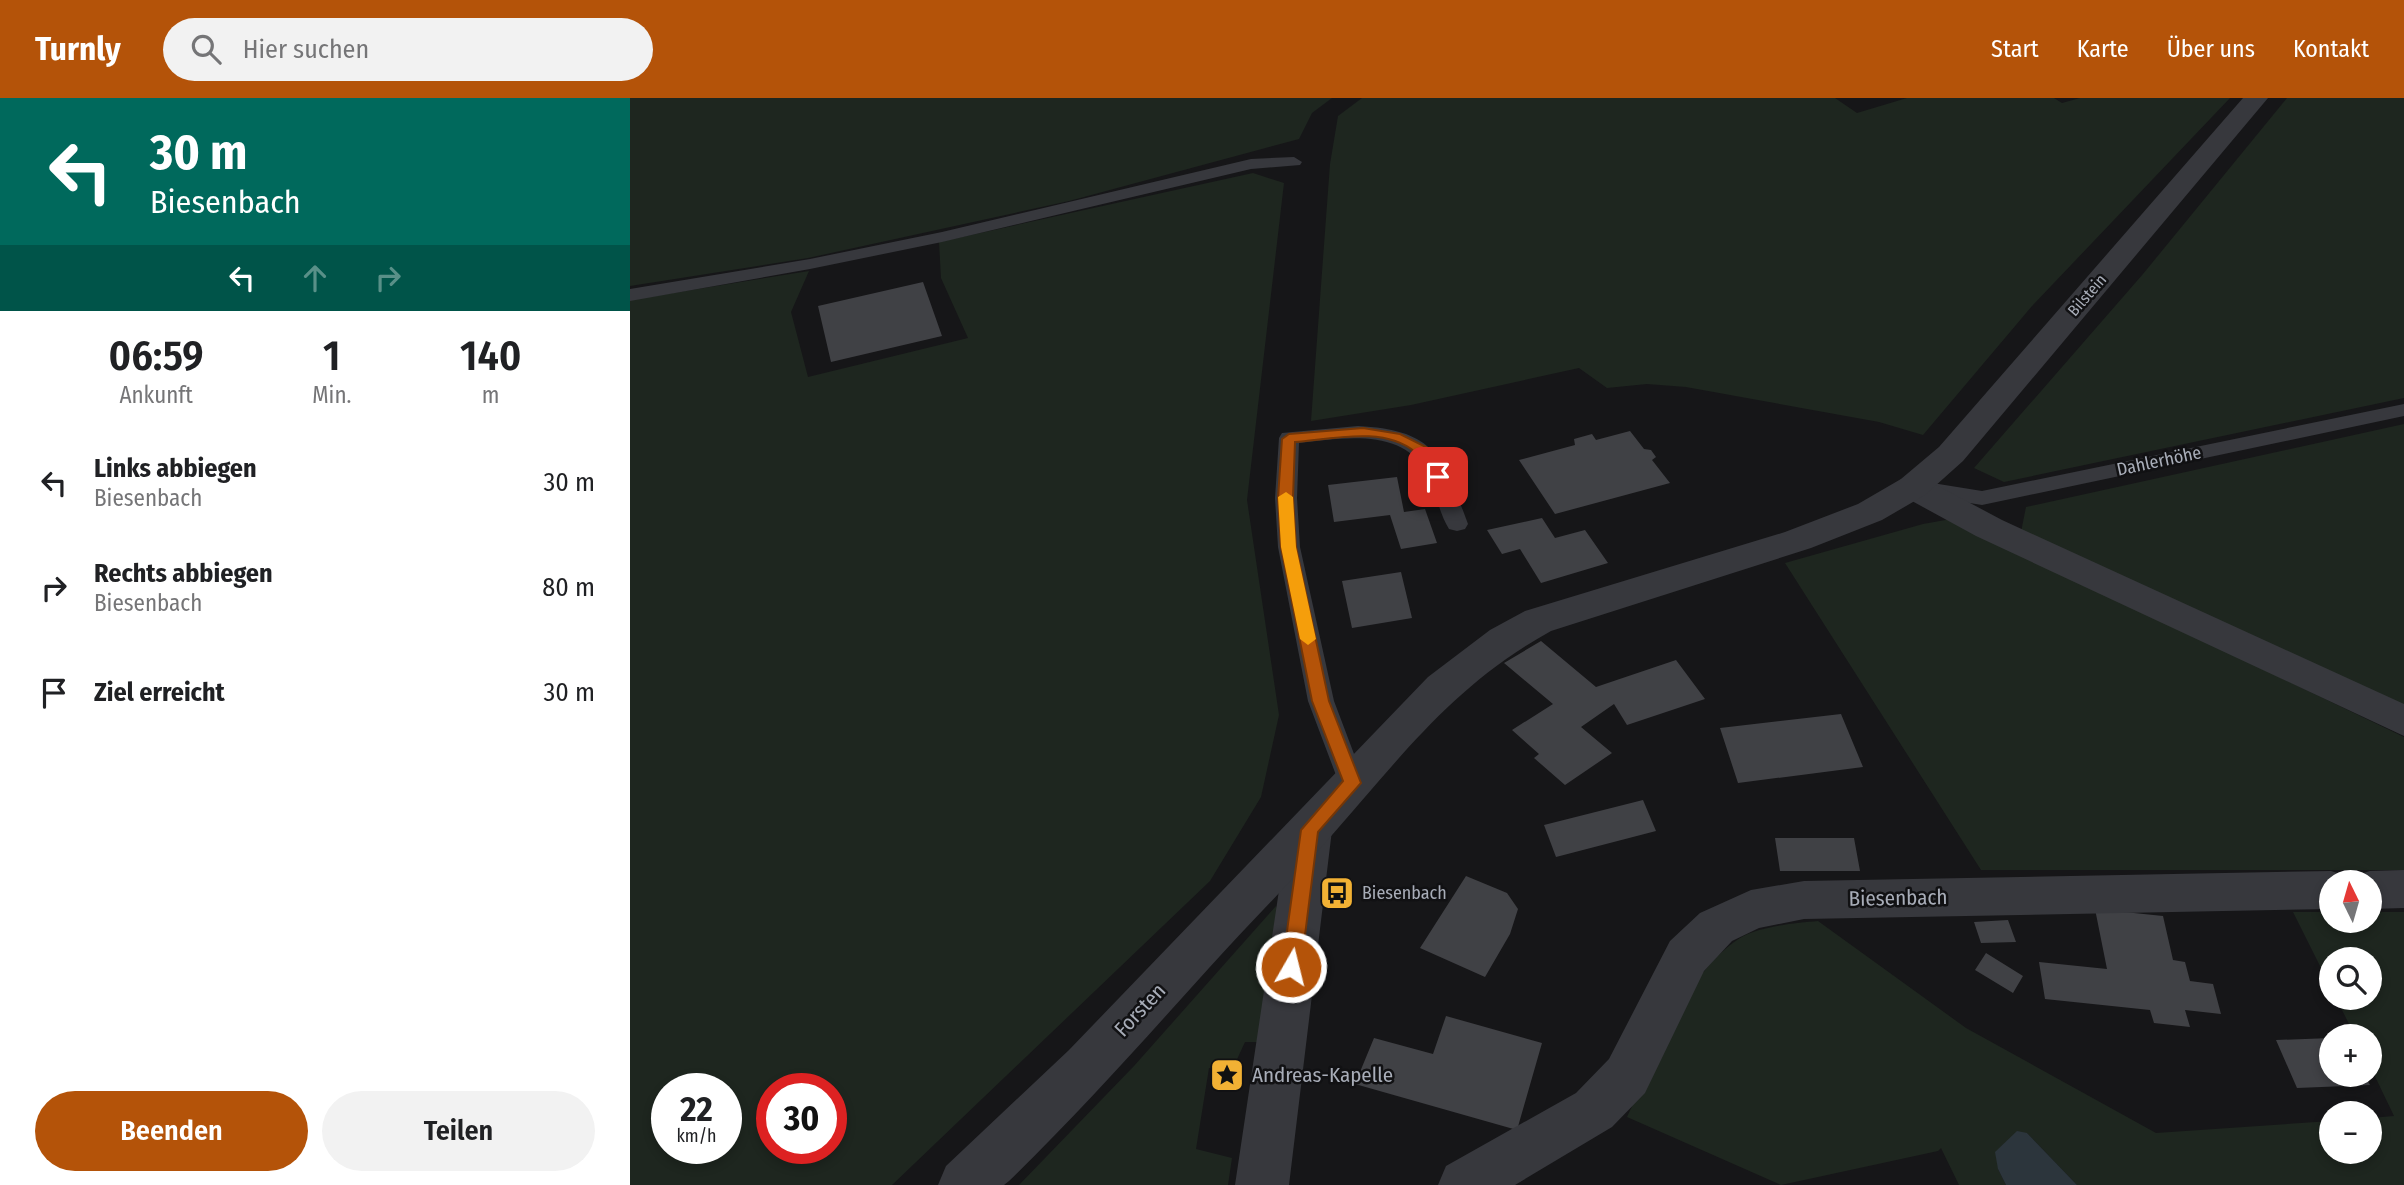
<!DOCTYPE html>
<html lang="de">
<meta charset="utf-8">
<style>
body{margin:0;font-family:"Fira Sans Condensed",sans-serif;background:#f2f2f2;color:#202124;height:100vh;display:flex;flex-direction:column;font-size:26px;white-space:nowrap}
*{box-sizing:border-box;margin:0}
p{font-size:23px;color:#757577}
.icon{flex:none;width:38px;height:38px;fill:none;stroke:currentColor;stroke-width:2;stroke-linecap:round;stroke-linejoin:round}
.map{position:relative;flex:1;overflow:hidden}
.sheet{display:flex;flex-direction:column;background:#fff;width:630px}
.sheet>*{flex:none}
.guide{background:#00695c;color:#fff;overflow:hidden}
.needle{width:46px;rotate:355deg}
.controls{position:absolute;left:1689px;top:772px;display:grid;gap:14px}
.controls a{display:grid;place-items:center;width:63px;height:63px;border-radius:50%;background:#fff;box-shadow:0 4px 10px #0003;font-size:35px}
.speed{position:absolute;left:21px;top:975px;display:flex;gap:14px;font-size:35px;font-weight:700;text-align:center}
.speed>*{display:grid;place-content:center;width:91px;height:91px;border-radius:50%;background:#fff;box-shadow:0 4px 10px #0003;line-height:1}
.speed small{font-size:18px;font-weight:400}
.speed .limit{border:10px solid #d22;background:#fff;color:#111}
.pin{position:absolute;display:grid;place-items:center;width:60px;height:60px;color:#fff;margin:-30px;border-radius:14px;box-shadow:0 4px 10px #0006}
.me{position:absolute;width:77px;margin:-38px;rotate:8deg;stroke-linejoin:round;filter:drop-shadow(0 0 5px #0008)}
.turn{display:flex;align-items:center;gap:24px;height:147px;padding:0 35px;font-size:32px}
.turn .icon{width:91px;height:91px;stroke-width:2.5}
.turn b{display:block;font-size:49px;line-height:60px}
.lanes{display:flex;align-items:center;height:66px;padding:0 35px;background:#0003;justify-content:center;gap:35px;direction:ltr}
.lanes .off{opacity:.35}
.eta{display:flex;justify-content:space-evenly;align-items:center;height:119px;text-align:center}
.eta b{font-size:42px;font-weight:600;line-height:49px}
.button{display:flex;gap:14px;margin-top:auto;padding:14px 35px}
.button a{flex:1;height:80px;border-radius:42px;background:#b45309;color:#fff;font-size:28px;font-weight:600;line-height:80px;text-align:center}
.button a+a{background:#f2f2f2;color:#202124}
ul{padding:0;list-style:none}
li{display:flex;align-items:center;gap:21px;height:105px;padding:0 35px}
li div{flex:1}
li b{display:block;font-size:26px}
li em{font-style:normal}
header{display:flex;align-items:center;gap:42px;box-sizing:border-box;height:98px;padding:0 35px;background:#b45309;color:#fff}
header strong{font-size:33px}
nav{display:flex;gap:38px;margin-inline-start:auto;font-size:24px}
.search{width:490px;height:63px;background:#f2f2f2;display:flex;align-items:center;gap:18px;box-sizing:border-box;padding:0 24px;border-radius:38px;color:#757577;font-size:26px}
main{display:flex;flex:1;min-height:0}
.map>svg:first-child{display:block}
</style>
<header>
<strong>Turnly</strong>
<div class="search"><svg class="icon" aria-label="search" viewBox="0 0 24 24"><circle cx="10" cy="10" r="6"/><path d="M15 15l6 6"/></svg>Hier suchen</div>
<nav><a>Start</a><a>Karte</a><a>Über uns</a><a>Kontakt</a></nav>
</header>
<main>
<section class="sheet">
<div class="guide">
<div class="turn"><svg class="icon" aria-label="left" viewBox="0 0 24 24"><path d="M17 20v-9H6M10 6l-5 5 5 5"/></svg><div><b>30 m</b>Biesenbach</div></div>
<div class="lanes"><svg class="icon" aria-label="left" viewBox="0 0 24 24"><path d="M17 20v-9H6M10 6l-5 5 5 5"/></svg><svg class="icon off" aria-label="ahead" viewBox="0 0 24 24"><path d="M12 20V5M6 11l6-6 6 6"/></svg><svg class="icon off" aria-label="right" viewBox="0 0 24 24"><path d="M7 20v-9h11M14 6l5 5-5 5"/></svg></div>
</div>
<div class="eta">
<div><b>06:59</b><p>Ankunft</p></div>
<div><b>1</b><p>Min.</p></div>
<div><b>140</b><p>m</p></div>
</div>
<ul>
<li><svg class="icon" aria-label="left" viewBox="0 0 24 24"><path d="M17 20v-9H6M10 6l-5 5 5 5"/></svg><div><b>Links abbiegen</b><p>Biesenbach</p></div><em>30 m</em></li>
<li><svg class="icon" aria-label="right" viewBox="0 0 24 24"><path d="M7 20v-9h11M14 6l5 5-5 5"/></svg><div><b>Rechts abbiegen</b><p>Biesenbach</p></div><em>80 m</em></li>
<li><svg class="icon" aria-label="arrive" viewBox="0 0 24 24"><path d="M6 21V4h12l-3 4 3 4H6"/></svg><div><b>Ziel erreicht</b></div><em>30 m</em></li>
</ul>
<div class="button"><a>Beenden</a><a>Teilen</a></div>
</section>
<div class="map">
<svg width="1774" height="1087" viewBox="0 0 1774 1087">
<rect width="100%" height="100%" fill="#161618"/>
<path fill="#1e261f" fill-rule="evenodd" d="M0 0H702L682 15 669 41 439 103 178 160 0 188Z
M732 0H1205L1227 15 1277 0H1424L1432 5 1450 0H1600L1402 208 1293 337 1249 324 1056 289 1017 286 977 290 949 270 781 307 681 323 700 66 708 18Z
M1657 0H1774V300L1374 384 1344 370 1513 176Z
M623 75 654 85 617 402 649 617 631 699 580 783 262 1087H0V202L179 173 161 214 178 279 338 240 311 180 309 144ZM37 990H96V1050H37ZM142 990H201V1050H142Z
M1774 326V611L1391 434 1396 409Z
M1321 421 1774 639V772H1351L1155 465 1293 426Z
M646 808 650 817 630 944H615L603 970H579L566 1051 602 1060 598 1087H389L504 968Z
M1663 814H1701V822H1740V814H1774V1087H1447L1397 1035 1368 1071 1376 1087H1329L1311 1050 1308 1053 1151 1087 997 1019C1025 961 1054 876 1110 840 1130 828 1166 825 1188 823L1336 930 1526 1035 1701 1023V1054H1740V1020L1764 1018 1740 968V938H1725L1706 900H1740V861H1701V890Z"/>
<path fill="#2c353c" d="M1387 1033 1397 1035 1447 1087H1376L1368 1071 1365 1054Z"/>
<path fill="#404145" d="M293 184 312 238 201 264 188 208Z
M1000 333 1014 351 1021 352 1026 359 1022 362 1040 385 925 416 889 362 945 347 944 341 962 336 966 342Z
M767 379 774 414 795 411 807 445 771 451 760 417 704 424 698 387Z
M912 420 925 440 955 432 978 465 911 485 890 451 872 456 857 432Z
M771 474 782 520 722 530 712 483Z
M911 543 966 589 1046 562 1075 601 997 627 984 606 951 629 982 655 935 687 904 660 909 656 882 632 923 606 874 565Z
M1211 616 1233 669 1108 685 1090 630Z
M1013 702 1026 733 926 759 914 727Z
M1145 740H1224L1230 773H1150Z
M836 778 877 795 888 811 880 836 855 879 790 850Z
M1465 811 1533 818 1543 862 1555 864 1560 883 1583 886 1591 916 1555 912 1560 929 1524 925 1520 912 1415 901 1409 864 1477 871Z
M1378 822 1386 844 1351 845 1344 824Z
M1356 855 1393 878 1383 895 1345 872Z
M816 918 912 945 887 1032 725 986 744 940 803 956Z
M1701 940V976H1734L1740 987 1667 990 1646 942Z"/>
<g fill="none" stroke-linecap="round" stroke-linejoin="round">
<path fill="#37383d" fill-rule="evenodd" d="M664 59 672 64 670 67 621 71 312 144 180 171 0 203V191L180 161 312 134 621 61Z
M1774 306V318L1352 407 1290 397 1282 395 1279 390 1282 385 1290 383 1352 393Z
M728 328C806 332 813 359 838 426L835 431 827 433 819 431C809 415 806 394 797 376 774 329 712 340 669 345L667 400 670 449 704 603 735 685 732 693 722 696 712 693 709 685 678 603 648 449 645 400 649 340 652 335Z"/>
<path fill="#37383d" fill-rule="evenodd" d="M1283 378 1295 381 1372 422 1774 606V638L1346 438 1271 397 1266 389 1271 381Z
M680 714 695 719 702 732 659 1087H605L658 732 665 719Z
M1774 772V810L1740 811V784H1721L1724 778 1740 773Z
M1701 773 1717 778 1720 784H1701V811L1174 821 1129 830 1102 843 1074 873 1015 995 982 1029 885 1087H808L816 1068 946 995 979 961 1040 843 1070 815 1121 792 1174 783Z"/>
<path fill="#37383d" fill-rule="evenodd" d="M1613 0H1638L1333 363 1295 397 1252 422 1181 450 921 533C821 588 769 662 695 745 657 788 617 828 579 870 514 942 449 1015 379 1083L374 1087H308L316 1068 439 952 798 579 860 532 895 513 1155 434 1228 406 1271 381 1309 349Z"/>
</g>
<path fill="#b45309" stroke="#753606" stroke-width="2" d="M733 330 770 336 796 349 815 379 813 383H803C798 374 793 361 785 354 754 328 702 341 665 344L663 400 666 449 699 603 731 685 688 734 671 869 668 875 661 877 654 875 652 869 671 732 713 683 682 603 651 449 648 400 652 341 659 336Z"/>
<path fill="#f59e0b" d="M656 394 663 399 666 449 686 541 678 547 670 541 651 449 648 399Z"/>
<defs>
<g id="bus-square" transform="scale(1.75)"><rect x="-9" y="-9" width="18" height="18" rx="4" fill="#f2b134" stroke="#111113"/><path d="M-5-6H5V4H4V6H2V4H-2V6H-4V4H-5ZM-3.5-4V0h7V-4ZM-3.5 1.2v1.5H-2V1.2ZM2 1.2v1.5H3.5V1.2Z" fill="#111"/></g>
<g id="sight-square" transform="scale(1.75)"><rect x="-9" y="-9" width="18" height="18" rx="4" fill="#f2b134" stroke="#111113"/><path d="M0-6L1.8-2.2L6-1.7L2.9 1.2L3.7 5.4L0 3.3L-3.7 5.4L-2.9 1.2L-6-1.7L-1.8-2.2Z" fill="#111"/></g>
</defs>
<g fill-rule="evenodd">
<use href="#bus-square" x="707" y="795"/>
<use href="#sight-square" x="597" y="977"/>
</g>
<g text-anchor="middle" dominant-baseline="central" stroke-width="5" stroke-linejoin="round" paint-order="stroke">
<g font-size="16" fill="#a8adb8" stroke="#111113">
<text transform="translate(1457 197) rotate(-49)">Bilstein</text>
</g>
<g font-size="18" fill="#a8adb8" stroke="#111113">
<text transform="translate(1529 363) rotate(-12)">Dahlerhöhe</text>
</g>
<g font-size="18" fill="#a8adb8" stroke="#111113" text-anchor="start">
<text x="732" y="795">Biesenbach</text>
</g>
<g font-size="21" fill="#a8adb8" stroke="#111113">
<text transform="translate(1268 800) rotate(-1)">Biesenbach</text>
<text transform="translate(510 912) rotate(-47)">Forsten</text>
</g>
<g font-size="21" fill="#a8adb8" stroke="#111113" text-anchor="start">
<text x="622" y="977">Andreas-Kapelle</text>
</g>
</g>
</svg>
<div class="controls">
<a><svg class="needle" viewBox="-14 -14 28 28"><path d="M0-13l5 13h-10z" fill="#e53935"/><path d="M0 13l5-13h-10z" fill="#757577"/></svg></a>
<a><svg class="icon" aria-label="search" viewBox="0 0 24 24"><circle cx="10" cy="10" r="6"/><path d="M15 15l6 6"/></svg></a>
<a>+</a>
<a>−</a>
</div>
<div class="speed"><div>22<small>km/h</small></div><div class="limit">30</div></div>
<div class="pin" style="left:808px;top:379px;background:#d93025"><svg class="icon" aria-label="arrive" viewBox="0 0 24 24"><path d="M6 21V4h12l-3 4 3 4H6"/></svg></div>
<svg class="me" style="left:661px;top:869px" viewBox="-20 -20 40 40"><circle r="17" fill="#b45309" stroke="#fff" stroke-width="3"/><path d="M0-11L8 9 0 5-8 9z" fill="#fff"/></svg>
</div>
</main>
